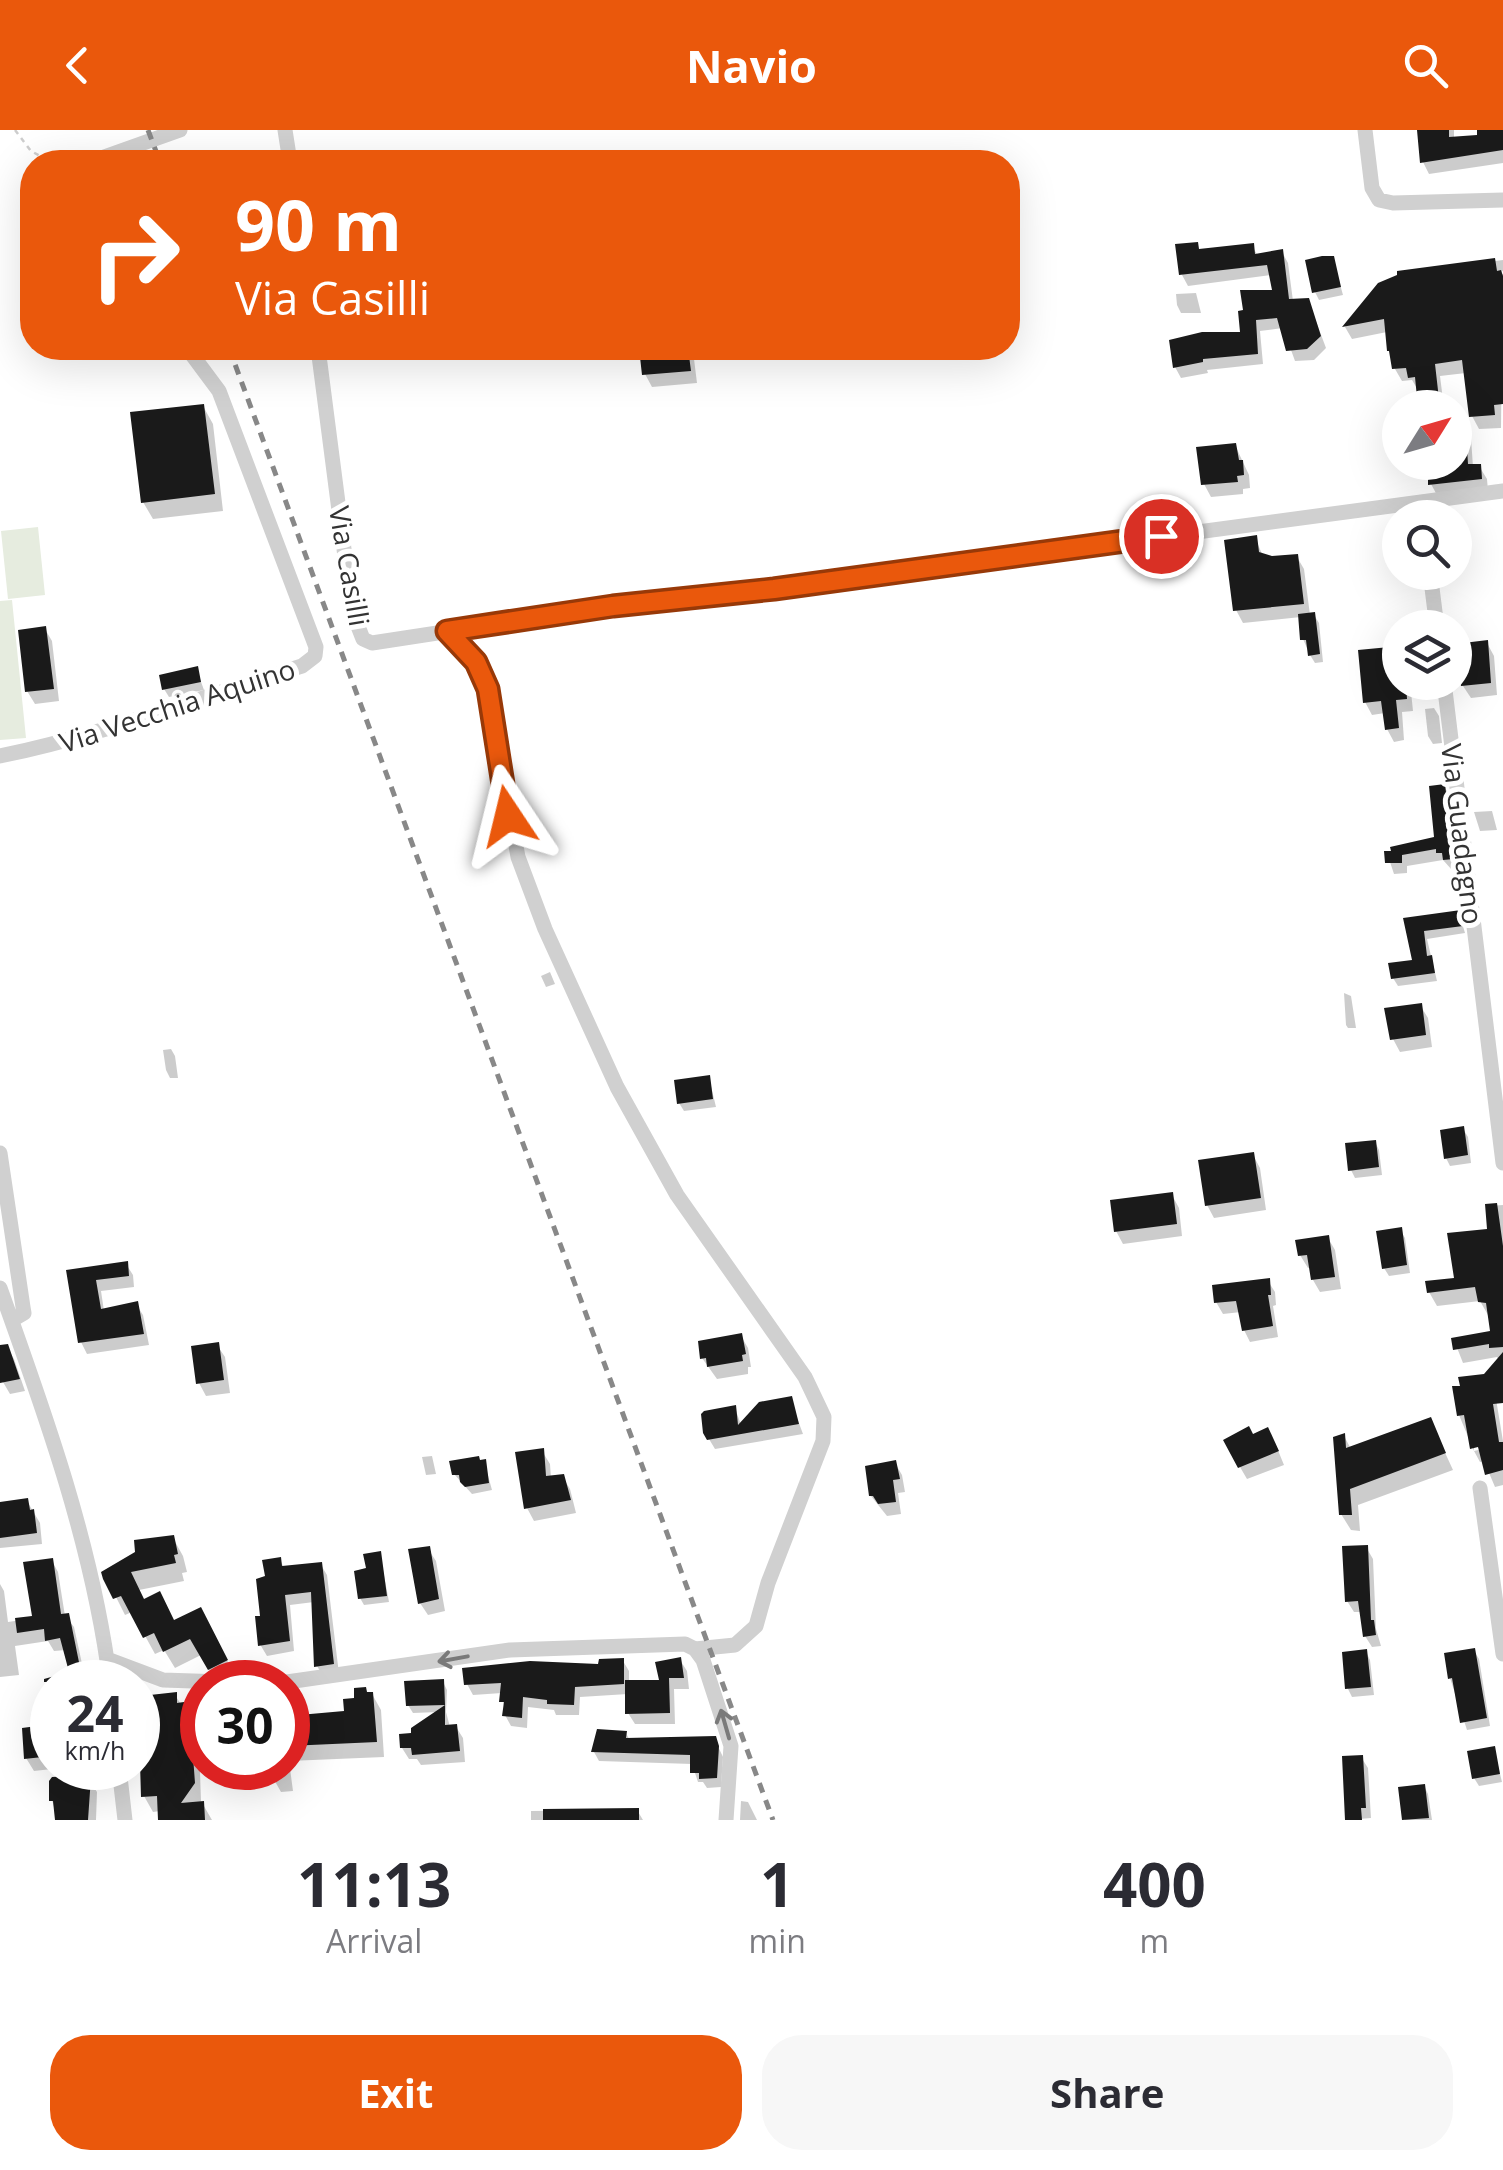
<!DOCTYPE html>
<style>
body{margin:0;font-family:"Open Sans",sans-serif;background:#f7f7f7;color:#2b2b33;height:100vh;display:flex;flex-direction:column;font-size:38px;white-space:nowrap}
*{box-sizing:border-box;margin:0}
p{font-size:32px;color:#7c7c81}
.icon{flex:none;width:55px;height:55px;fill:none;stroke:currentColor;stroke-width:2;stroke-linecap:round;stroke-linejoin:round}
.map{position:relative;height:1690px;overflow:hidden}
.sheet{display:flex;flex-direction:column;background:#fff;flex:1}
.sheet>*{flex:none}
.hud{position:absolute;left:20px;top:20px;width:1000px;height:210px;border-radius:40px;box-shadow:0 10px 40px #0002;background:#ea580c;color:#fff;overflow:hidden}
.needle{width:65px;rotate:53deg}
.buttons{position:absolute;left:1382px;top:260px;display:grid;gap:20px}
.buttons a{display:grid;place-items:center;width:90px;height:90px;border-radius:50%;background:#fff;box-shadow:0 10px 40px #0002;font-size:50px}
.speed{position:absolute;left:30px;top:1530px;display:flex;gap:20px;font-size:50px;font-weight:700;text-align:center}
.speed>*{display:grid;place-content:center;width:130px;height:130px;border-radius:50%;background:#fff;box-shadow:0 10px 40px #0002;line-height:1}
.speed small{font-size:25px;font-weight:400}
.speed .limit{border:15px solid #d22;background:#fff;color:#111}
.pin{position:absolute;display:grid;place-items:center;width:85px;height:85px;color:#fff;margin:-42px;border:5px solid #fff;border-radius:50%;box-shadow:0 2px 10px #0007}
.me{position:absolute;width:110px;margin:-55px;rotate:350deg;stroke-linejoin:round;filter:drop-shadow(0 0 8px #0008)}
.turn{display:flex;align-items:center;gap:35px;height:210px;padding:0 50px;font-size:45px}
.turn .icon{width:130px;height:130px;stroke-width:2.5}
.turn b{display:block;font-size:70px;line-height:85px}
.eta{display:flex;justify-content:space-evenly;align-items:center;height:170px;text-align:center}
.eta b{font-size:60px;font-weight:700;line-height:70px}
.cta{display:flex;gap:20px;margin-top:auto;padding:20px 50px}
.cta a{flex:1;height:115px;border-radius:40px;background:#ea580c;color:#fff;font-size:40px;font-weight:700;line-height:115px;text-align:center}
.cta a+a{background:#f7f7f7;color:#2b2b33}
header{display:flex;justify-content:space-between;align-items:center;height:130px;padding:0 50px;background:#ea580c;color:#fff;font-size:45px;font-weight:700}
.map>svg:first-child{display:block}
</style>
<header><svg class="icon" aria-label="back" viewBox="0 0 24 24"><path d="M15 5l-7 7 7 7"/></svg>Navio<svg class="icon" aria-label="search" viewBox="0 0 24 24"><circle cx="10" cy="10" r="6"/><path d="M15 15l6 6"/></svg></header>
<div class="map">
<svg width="1503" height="1690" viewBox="0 0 1503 1690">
<rect width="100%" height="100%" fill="#fff"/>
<path fill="#e6ecdf" d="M38 397 45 465 8 469 1 401Z
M12 470 26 608 0 610V471Z"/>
<path fill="#0003" d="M1420 0H1454V9L1479 7V0H1503V33L1429 44 1423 32Z
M1252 116 1258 126 1282 122 1288 133 1293 171 1308 170 1326 218 1314 230 1295 231 1283 198 1260 201 1263 234 1207 240 1208 243 1181 248 1175 237 1243 204 1275 162 1271 145 1188 156 1182 145 1200 122Z
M1333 129 1343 165 1319 170 1315 162Z
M1503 130V141L1427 170 1503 144 1501 298 1479 299 1472 286 1466 243 1440 246 1444 278H1420L1418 260 1412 250 1402 251 1395 239 1387 202 1352 209 1345 197 1379 155 1399 147V143Z
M1196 163 1201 183H1181L1177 175 1176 164Z
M687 218 694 229 697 253 652 257 645 244 642 221Z
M203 276 213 294 223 381 153 389 143 372Z
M1464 296 1471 308 1473 337 1479 336 1487 349 1488 361 1438 367 1431 354 1455 332V297Z
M1235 315 1249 345 1250 358 1243 359V364L1211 367 1204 354Z
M1398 389H1400L1398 435 1392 412 1396 411 1394 397 1399 396Z
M1255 408 1263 426 1297 427 1304 439 1310 485H1314L1319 493 1323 532 1315 533 1310 525 1303 509 1301 487 1243 493 1236 480Z
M45 499 52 511 59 571 35 574 27 561Z
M1487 513 1494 526 1497 565 1471 568 1455 544V517Z
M1400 519V552H1410L1413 581 1402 582 1404 610 1394 612 1387 599 1385 583 1372 585 1365 572Z
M196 538 204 560 169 567 164 559Z
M1434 578 1439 586 1442 613 1433 614 1428 606 1425 579Z
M1444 656 1450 667 1459 739 1452 740 1443 730 1407 736V743L1394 744 1387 723 1437 709Z
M1492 681 1497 700 1480 701 1474 682Z
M1459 783 1465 803 1427 809 1437 851 1398 856 1393 848 1415 833 1406 790Z
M550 842 555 854 546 857 541 846Z
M1344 863 1351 866 1356 898H1348L1346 895Z
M1420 875 1428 888 1432 917 1400 922 1393 909Z
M171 919 175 926 178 948H170L166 940 163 920Z
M709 948 716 977 684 981 679 973Z
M1463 999 1468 1007 1471 1033 1450 1036 1446 1028Z
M1375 1012 1379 1020 1382 1045 1355 1048 1351 1040Z
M1253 1025 1260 1038 1266 1080 1214 1088 1207 1075Z
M1172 1065 1179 1078 1182 1106 1123 1114 1116 1101Z
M1503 1075V1268L1496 1269 1503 1311V1355L1495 1357 1484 1331 1480 1332 1474 1321 1491 1317 1474 1316V1321L1459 1285 1499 1230 1497 1227 1463 1233 1454 1210 1493 1203 1488 1185 1480 1171 1437 1176 1429 1162 1457 1150 1490 1102 1488 1076Z
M1400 1100 1405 1108 1410 1143 1389 1146 1384 1138Z
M1328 1108 1335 1120 1341 1159 1320 1162 1313 1150 1311 1137 1308 1138 1300 1125Z
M126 1134 133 1145 134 1157 101 1161 104 1181 136 1174 143 1185 149 1215 87 1224 81 1212 68 1142Z
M1268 1151 1275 1162 1276 1175 1273 1176 1278 1207 1250 1212 1244 1200 1241 1182 1223 1184 1216 1172Z
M741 1206 748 1218 751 1237H748V1244L717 1249 702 1228Z
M217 1215 225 1227 230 1263 206 1266 199 1253Z
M7 1217 14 1229 25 1261 10 1264 3 1252 0 1218Z
M790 1269 803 1304 715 1319 709 1309 735 1278 741 1295Z
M1430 1290 1453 1340 1358 1375 1360 1401 1351 1400 1341 1384 1344 1306 1351 1319Z
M1252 1307 1275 1313 1284 1335 1247 1349 1240 1337Z
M542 1321 550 1334 551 1348 562 1346 570 1359 576 1383 534 1391 527 1378Z
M432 1326 436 1344 426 1345 422 1327Z
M484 1331 492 1360 472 1364 454 1344Z
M895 1333 902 1345 905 1362 898 1363 901 1384 887 1386 871 1366Z
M27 1371 40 1393 42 1414 0 1418V1375Z
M173 1408 183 1426 187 1442 182 1443 184 1451 139 1460 145 1472 174 1492 210 1497 236 1548 226 1552H216L201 1525 175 1538 164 1520 155 1524 132 1482 125 1485 104 1443Z
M1366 1417 1373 1429 1376 1499 1381 1516 1372 1517 1365 1506 1362 1482H1354L1347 1471Z
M428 1419 436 1431 445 1481 428 1485 420 1473Z
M380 1424 389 1472 364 1475 360 1468 369 1440Z
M280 1430 284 1438 321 1435 327 1445 339 1544 323 1546 317 1536 314 1472 290 1475 294 1521 267 1526 261 1516 258 1489 263 1488 268 1448Z
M52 1431 58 1442 65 1486 74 1497 86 1552H52V1565L47 1551 72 1543 66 1520 54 1521 48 1511 15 1516 19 1545 0 1547V1454L4 1461 8 1492 34 1488Z
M1474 1521 1479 1529 1490 1596 1467 1600 1450 1548Z
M1366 1522 1370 1530 1374 1565 1352 1567 1348 1559Z
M680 1530 687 1541 689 1559H674L675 1594H635L628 1583V1564L580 1567 579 1585H556L554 1580 528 1577 527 1598 511 1596 505 1585 502 1563 473 1565 467 1554 623 1531 629 1541V1553L662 1552Z
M443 1552 447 1560 446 1582 450 1597H456L463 1608 465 1632 421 1635 417 1629H409L402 1618 439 1582 413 1583 408 1575Z
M372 1564 381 1580 384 1627 289 1631 293 1661 281 1662 272 1646 271 1638H288V1587L346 1583Z
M175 1565 191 1590V1598L202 1597V1638L209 1640 200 1641 201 1671 212 1690H161L160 1681 153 1682 144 1666 138 1567Z
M52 1597V1638H75L89 1650 97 1662 96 1690H58L52 1670V1652L61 1638 34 1641 26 1628 24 1600Z
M626 1603 630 1611 714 1608 723 1627 721 1657 707 1658 703 1652H698L692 1634 599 1631 594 1622Z
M1494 1619 1502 1652 1479 1656 1474 1648Z
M1361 1627 1368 1638 1371 1688 1348 1690Z
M1424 1656 1428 1664 1432 1690H1405L1401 1659Z
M741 1671 748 1672 757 1690H740Z
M637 1680 643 1690H531V1681Z"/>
<path fill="#1a1a1a" d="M1417 0H1449V7L1477 5V0H1503V20L1420 33Z
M1198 112 1199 119 1254 113 1255 124 1283 119 1289 169 1309 168 1321 206 1307 219 1286 221 1277 188 1256 190 1258 224 1203 229V232L1173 238 1169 210 1202 202H1240L1238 181 1243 180 1240 160H1272L1267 135 1179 145 1175 114Z
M1322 126H1334L1341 157 1312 163 1305 130Z
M1495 128 1497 141 1501 140 1503 146V274L1494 275 1495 285 1469 287 1462 230 1435 234 1440 278H1418L1415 247 1408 248 1406 238 1392 239 1389 221H1387L1384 189 1342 197 1378 153 1397 145V141Z
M639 218H688L691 241 642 245Z
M204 274 215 364 141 373 130 282Z
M1455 286H1465L1468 334H1481L1482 349 1428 355V339L1432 338V332H1455Z
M1236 313 1239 330H1243L1244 345 1237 346 1238 352 1201 355 1196 317Z
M1257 405 1259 422 1272 426 1298 424 1304 474 1233 481 1224 410Z
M1315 482 1320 524 1308 526 1306 510H1300L1298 484Z
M46 496 54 559 25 562 18 500Z
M1488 510 1491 553 1461 556 1459 544H1455V514Z
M1400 516V552H1406L1407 569 1396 570 1399 598 1385 600 1381 571 1363 573 1358 520Z
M198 536 201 552 162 560 159 545Z
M1445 654 1454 729 1443 730 1442 723H1436V719L1402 725V733H1385L1384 721H1391L1390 717 1434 707 1429 656Z
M1461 780 1463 796 1424 801 1427 826 1432 825 1435 843 1391 849 1388 833 1412 830 1403 788Z
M1422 873 1426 905 1390 910 1384 878Z
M710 945 713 969 677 974 674 950Z
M1464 996 1468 1025 1444 1029 1440 1000Z
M1376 1010 1379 1037 1348 1041 1345 1013Z
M1254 1022 1261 1068 1205 1076 1198 1030Z
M1173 1062 1177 1094 1114 1102 1110 1070Z
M1497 1073 1503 1116V1217L1489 1218V1214L1453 1220 1451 1208 1490 1201 1486 1173 1478 1172 1475 1157 1427 1163 1425 1151 1454 1148 1447 1103 1487 1099 1485 1074Z
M1402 1097 1407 1135 1382 1139 1376 1101Z
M1329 1105 1335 1147 1311 1150 1307 1125 1298 1126 1295 1110Z
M128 1131 129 1146 96 1150 101 1179 138 1171 144 1204 78 1213 66 1140Z
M1270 1148 1271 1165H1268L1273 1196 1242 1201 1236 1171 1214 1173 1212 1155Z
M742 1203 746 1224 742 1225 743 1231 707 1237 706 1228 700 1229 698 1211Z
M219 1212 224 1250 196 1254 191 1216Z
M8 1214 20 1249 0 1253V1215Z
M1503 1222V1273L1493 1274 1499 1312H1503V1340L1485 1345 1478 1317 1470 1319 1464 1285 1457 1286 1452 1256H1460L1458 1247 1484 1244Z
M792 1266 799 1294 707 1310 703 1303 701 1284 704 1281 736 1275 738 1295 759 1272Z
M1431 1287 1446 1323 1350 1359 1352 1385H1339L1333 1307 1345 1303 1346 1318Z
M1249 1296 1253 1304 1268 1297 1279 1321 1238 1338 1223 1310Z
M544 1318 546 1346 564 1344 571 1370 524 1379 515 1322Z
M479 1326 480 1330 486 1329 489 1353 465 1357 460 1352 459 1345H452L449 1331Z
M896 1330 900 1349 893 1350 896 1372 878 1374 873 1366H869L865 1336Z
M28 1368 30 1380 34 1379 37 1403 0 1408V1372Z
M174 1405 178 1424 174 1425 176 1433 131 1442 144 1469 160 1461 174 1490 201 1477 228 1530 208 1540 190 1509 163 1522 154 1503 143 1508 121 1466 113 1469 103 1449 101 1442 135 1422 134 1410Z
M1368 1415 1371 1490H1374L1376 1505 1363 1507 1358 1471 1345 1472 1342 1416Z
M430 1416 439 1469 418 1474 408 1419Z
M381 1421 387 1466 358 1469 354 1441 366 1438 363 1424Z
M281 1427 282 1436 322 1432 334 1534 314 1537 311 1462 285 1465 290 1511 258 1516 255 1486H260L256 1449 265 1446 262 1430Z
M53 1428 61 1484 69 1483 83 1552H44V1549L69 1542 60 1508 45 1511 44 1499 17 1503 15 1488 32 1486 23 1432Z
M1475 1518 1487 1588 1460 1593 1452 1548 1448 1549 1444 1523Z
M1367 1519 1371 1557 1345 1559 1342 1522Z
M681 1527 684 1548H669L670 1583 625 1584V1550H659L655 1532Z
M624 1528V1554L575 1557 574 1575 547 1574V1570L523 1567 522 1588 502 1586 504 1572H499L501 1553 464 1555 462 1538 530 1531 598 1534 599 1529Z
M444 1549 445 1575 406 1576 404 1551Z
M366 1557 367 1562H373L377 1612 288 1616V1586L344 1581 343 1569 354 1568V1558Z
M149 1562 150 1565 177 1562V1573L184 1572V1596L199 1595 202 1625 193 1626 195 1653 181 1673 204 1671 205 1690H158L157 1666 141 1667 138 1564Z
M445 1575V1595L457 1594 460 1621 412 1625 411 1618H400L399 1604 411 1603V1598Z
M52 1594V1626L24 1629 22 1598Z
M597 1599 627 1601 626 1608 716 1606 719 1616 717 1648 699 1649V1643H690V1625L591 1622Z
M1495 1616 1500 1644 1472 1649 1467 1621Z
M1363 1625 1366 1678H1361L1362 1690H1345L1342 1626Z
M84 1645 91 1647 88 1690H55L53 1671H49V1651L52 1647Z
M1425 1654 1429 1688 1402 1690 1398 1657Z
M639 1678V1690H543V1679Z"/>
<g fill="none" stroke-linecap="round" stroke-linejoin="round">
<path stroke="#cdcdcd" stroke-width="2.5" stroke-dasharray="5 5" stroke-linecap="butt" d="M15 0 31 21 51 32"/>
<path stroke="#d0d0d0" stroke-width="15" d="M285 0 290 32
M1365 0 1372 58 1379 70 1393 73 1503 70
M90 32 180 0
M318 218 352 481 363 509 372 513 613 476 773 459 1503 361
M1430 442 1437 498
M447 501 476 533 488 559 518 727 545 799 617 957 677 1065 805 1247 824 1287 823 1311 768 1453 756 1496 735 1515 695 1519
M1444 552 1503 1033
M0 626C103 605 201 567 302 536L315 526 316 517 219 261 187 218
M0 1023 23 1177 24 1183 12 1190
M0 1158C46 1286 93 1417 110 1552
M1480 1358 1503 1524
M107 1529 163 1550 223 1552
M287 1552 510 1520 685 1514 695 1519 703 1530 731 1616 726 1690
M119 1638 125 1690"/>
<path stroke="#888" stroke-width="5" stroke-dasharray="10 8" stroke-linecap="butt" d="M148 0 160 32
M229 218 773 1690"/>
</g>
<defs><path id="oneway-shaft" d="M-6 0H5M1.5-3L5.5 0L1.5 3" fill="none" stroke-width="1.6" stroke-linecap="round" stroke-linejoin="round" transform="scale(2.5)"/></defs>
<g stroke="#7a7a7a">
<use href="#oneway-shaft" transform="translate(453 1529) rotate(170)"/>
<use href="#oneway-shaft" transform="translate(725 1594) rotate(-106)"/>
</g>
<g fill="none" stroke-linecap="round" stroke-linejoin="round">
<g stroke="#983908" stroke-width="25">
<path id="route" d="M508 686 488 559 476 532 447 501 613 476 774 459 1161 406"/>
</g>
<use href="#route" stroke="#ea580c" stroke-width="18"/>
</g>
<g text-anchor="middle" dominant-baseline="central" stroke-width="10" stroke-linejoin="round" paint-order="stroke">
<g font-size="28" fill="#333" stroke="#fff">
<text transform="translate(350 436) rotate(80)">Via Casilli</text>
<text transform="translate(177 575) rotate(-18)">Via Vecchia Aquino</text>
<text transform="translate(1463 704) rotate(83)">Via Guadagno</text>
</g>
</g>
</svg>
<div class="buttons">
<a><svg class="needle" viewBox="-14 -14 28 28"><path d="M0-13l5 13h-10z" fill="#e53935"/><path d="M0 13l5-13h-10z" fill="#7c7c81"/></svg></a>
<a><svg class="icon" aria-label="search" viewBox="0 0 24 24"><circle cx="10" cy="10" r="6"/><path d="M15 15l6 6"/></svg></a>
<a><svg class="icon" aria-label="layers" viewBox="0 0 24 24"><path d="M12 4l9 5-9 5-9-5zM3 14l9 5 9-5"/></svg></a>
</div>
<div class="speed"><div>24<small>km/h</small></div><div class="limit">30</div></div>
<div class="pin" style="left:1161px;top:406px;background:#d93025"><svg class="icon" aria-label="arrive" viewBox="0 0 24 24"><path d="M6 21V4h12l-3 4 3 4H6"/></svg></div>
<svg class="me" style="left:508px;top:686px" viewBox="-20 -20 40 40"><path d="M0-17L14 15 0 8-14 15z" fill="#ea580c" stroke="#fff" stroke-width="4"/></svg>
<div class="hud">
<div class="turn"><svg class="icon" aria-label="right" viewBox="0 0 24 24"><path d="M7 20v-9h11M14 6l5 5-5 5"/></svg><div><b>90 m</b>Via Casilli</div></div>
</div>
</div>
<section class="sheet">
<div class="eta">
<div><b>11:13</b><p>Arrival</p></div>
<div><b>1</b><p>min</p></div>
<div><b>400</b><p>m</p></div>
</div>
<div class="cta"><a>Exit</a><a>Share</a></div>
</section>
